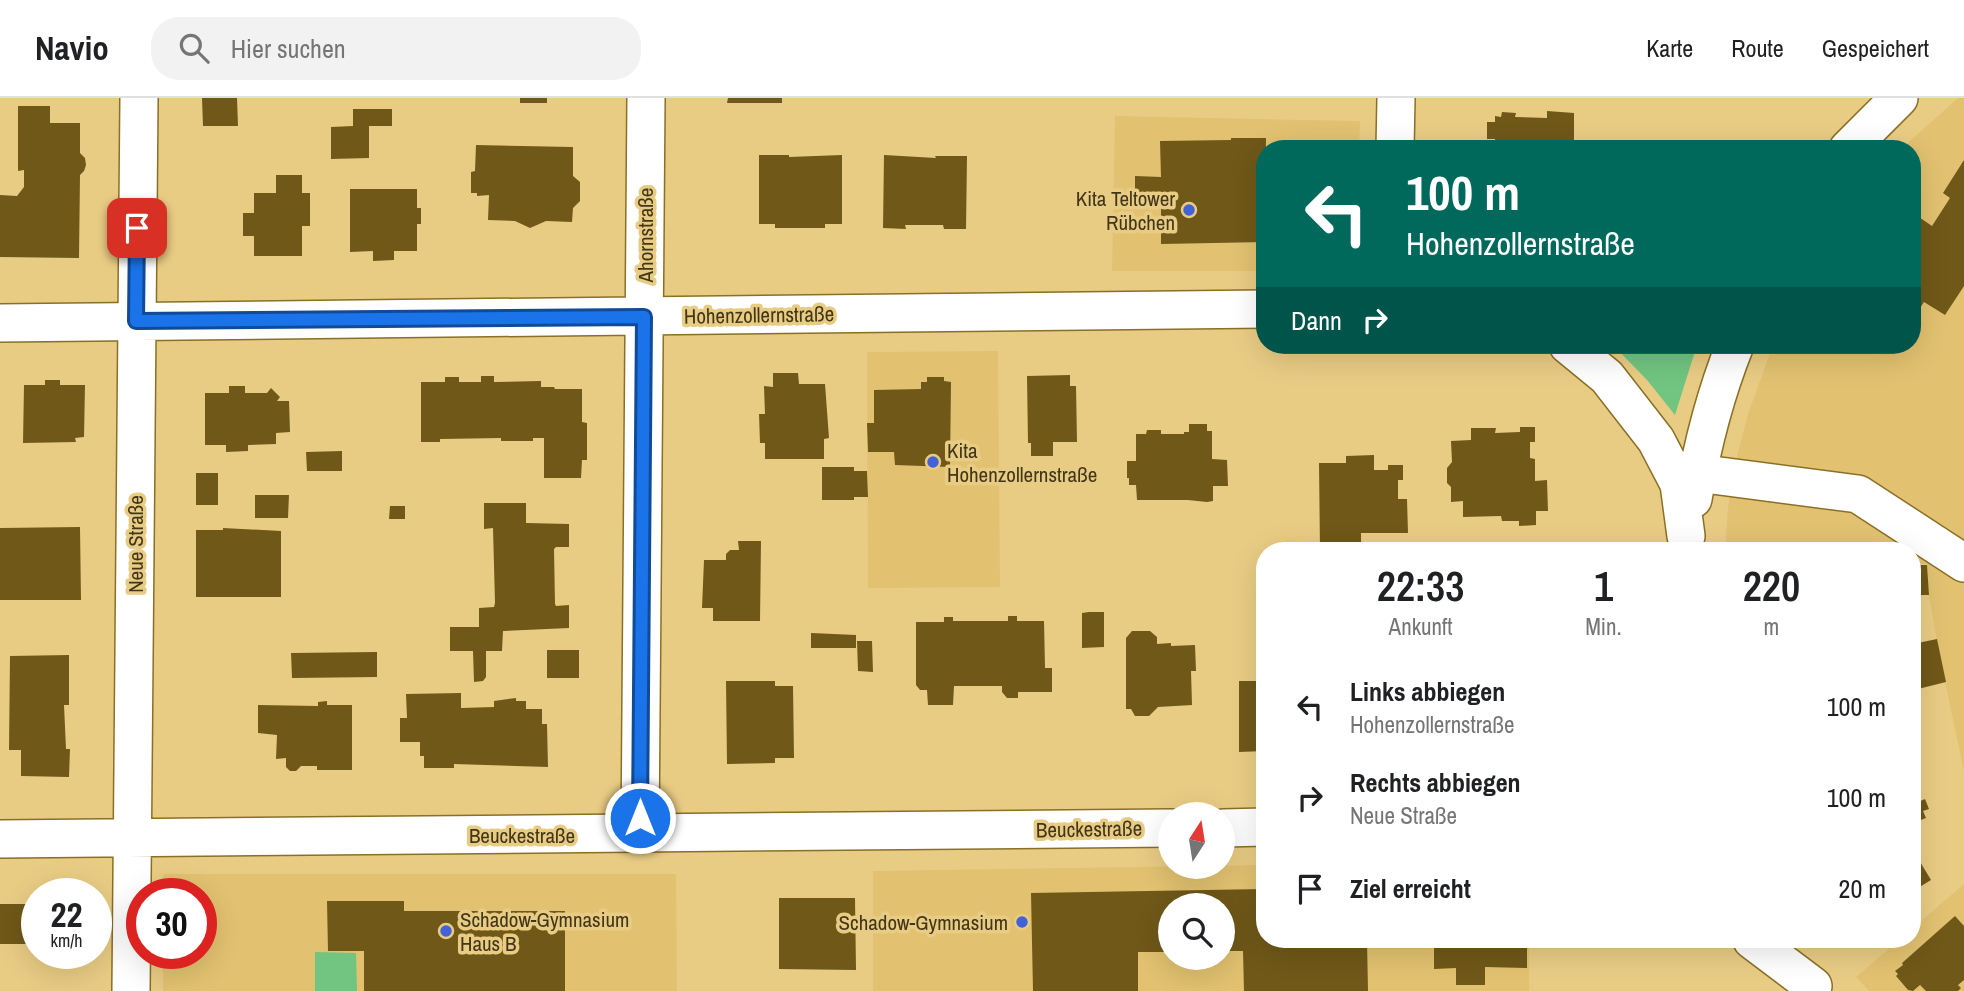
<!DOCTYPE html>
<html lang="de">
<meta charset="utf-8">
<style>
body{margin:0;font-family:"Archivo Narrow",sans-serif;background:#f2f2f2;color:#202124;height:100vh;display:flex;flex-direction:column;font-size:26px;white-space:nowrap}
*{box-sizing:border-box;margin:0}
p{font-size:23px;color:#757577}
.icon{flex:none;width:38px;height:38px;fill:none;stroke:currentColor;stroke-width:2;stroke-linecap:round;stroke-linejoin:round}
.map{position:relative;flex:1;overflow:hidden}
.details{position:absolute;left:1256px;top:444px;width:665px;height:406px;display:flex;flex-direction:column;background:#fff;border-radius:28px;box-shadow:0 7px 28px #0002}
.details>*{flex:none}
.hud{position:absolute;left:1256px;top:42px;width:665px;height:214px;border-radius:28px;box-shadow:0 7px 28px #0002;background:#00695c;color:#fff;overflow:hidden}
.needle{width:46px;rotate:12deg}
.fabs{position:absolute;left:1158px;top:704px;display:grid;gap:14px}
.fabs a{display:grid;place-items:center;width:77px;height:77px;border-radius:50%;background:#fff;box-shadow:0 7px 28px #0002;font-size:35px}
.speed{position:absolute;left:21px;top:780px;display:flex;gap:14px;font-size:35px;font-weight:700;text-align:center}
.speed>*{display:grid;place-content:center;width:91px;height:91px;border-radius:50%;background:#fff;box-shadow:0 7px 28px #0002;line-height:1}
.speed small{font-size:18px;font-weight:400}
.speed .limit{border:10px solid #d22;background:#fff;color:#111}
.pin{position:absolute;display:grid;place-items:center;width:60px;height:60px;color:#fff;margin:-30px;border-radius:14px;box-shadow:0 4px 10px #0006}
.me{position:absolute;width:77px;margin:-38px;rotate:0deg;stroke-linejoin:round;filter:drop-shadow(0 0 5px #0008)}
.turn{display:flex;align-items:center;gap:24px;height:147px;padding:0 35px;font-size:32px}
.turn .icon{width:91px;height:91px;stroke-width:2.5}
.turn b{display:block;font-size:49px;line-height:60px}
.then{display:flex;align-items:center;height:66px;padding:0 35px;background:#0003;gap:14px;font-size:26px}
.eta{display:flex;justify-content:space-evenly;align-items:center;height:119px;text-align:center}
.eta b{font-size:42px;font-weight:600;line-height:49px}
ul{padding:0;list-style:none}
li{display:flex;align-items:center;gap:21px;height:91px;padding:0 35px}
li div{flex:1}
li b{display:block;font-size:26px}
li em{font-style:normal}
header{display:flex;align-items:center;gap:42px;box-sizing:border-box;height:98px;padding:0 35px;background:#fff;border-bottom:2px solid #e0e0e0}
header strong{font-size:33px}
nav{display:flex;gap:38px;margin-inline-start:auto;font-size:24px}
.search{width:490px;height:63px;background:#f2f2f2;display:flex;align-items:center;gap:18px;box-sizing:border-box;padding:0 24px;border-radius:28px;color:#757577;font-size:26px}
.map>svg:first-child{display:block}
</style>
<header>
<strong>Navio</strong>
<div class="search"><svg class="icon" aria-label="search" viewBox="0 0 24 24"><circle cx="10" cy="10" r="6"/><path d="M15 15l6 6"/></svg>Hier suchen</div>
<nav><a>Karte</a><a>Route</a><a>Gespeichert</a></nav>
</header>
<div class="map">
<svg width="1964" height="893" viewBox="0 0 1964 893">
<rect width="100%" height="100%" fill="#e9cc84"/>
<path fill="#e2c271" fill-rule="evenodd" d="M1958 0H1964V673L1940 561 1929 497 1927 466H1913V453H1725L1728 410 1734 370 1748 316 1773 247H1913V51H1901Z
M1115 18 1360 23 1359 51H1265V173H1112Z
M998 253 1000 489 868 490 867 254Z
M1265 767V842H1529V893H873V773ZM1171 807H1223V859H1171Z
M163 776H676L677 893H163V856H201V796H163Z
M1964 786V893H1869L1856 879 1899 842H1913V830Z"/>
<path fill="#71c580" d="M1613 247H1697L1675 317 1647 282Z
M315 854 356 855 357 893H315Z"/>
<path fill="#6f5818" d="M202 0H237L238 28H203Z
M520 0H547V5H520Z
M728 0H782V5H727Z
M18 8H50V25H80V55L85 60 86 67 84 73 80 77 79 160 0 159V97L17 98 24 89V72L18 73Z
M353 11H392V28H369V60L331 61V29L353 28Z
M1547 13 1574 15V51H1495V41H1487V24H1495V18L1501 19 1502 14 1516 15 1515 19 1547 20Z
M1231 40H1266L1265 144 1161 146V108H1128V100L1135 101V78L1161 79 1160 43 1231 42Z
M476 47 573 49V78L580 84V103L573 110 572 124 546 123 530 130 515 123 488 122 489 97 477 98V95H471V74L475 73Z
M759 57H789V59L842 57V126H825V130H775V126H759Z
M884 57 936 60 935 58H967L966 131H944L943 127H905L906 131 883 130Z
M1964 62V188L1945 217 1924 204 1920 210 1913 206V115L1932 128 1950 100 1943 95Z
M276 77H302V95H310V128H302V158H254V138H243V115H254V95H276Z
M350 91H417V110H421V126H417V153H394V162L373 163V153L350 154Z
M773 275H798L799 286H825L829 340 824 341V361H765V345H760L759 316H765L764 288 773 289Z
M1070 277V288H1076L1077 344H1053V358H1031V345H1028L1027 278Z
M481 278H494V284L541 283V289H554L555 291H582V324L587 325V362H582L581 380H544V340H533V343H501V340L440 341V344H421V284H445V279H459V284H481Z
M927 279H944V283L951 284 950 369 895 367 894 354H868L867 325H874V292L921 291V284H927Z
M45 282H60V287H85L84 339 75 340 76 344 23 345 24 287H45Z
M229 288H245V295H267L271 290 280 299 277 303H289L290 334 276 335V346L248 347V353L226 354V347H205V295H229Z
M1189 326H1207V333H1212V361L1227 362 1228 388H1213V403L1207 404 1188 402H1137L1136 387H1129V380H1127V363H1136V336H1146L1147 332H1161V336H1184V334H1189Z
M1520 329H1535V344H1530V360L1535 361V383L1547 382 1548 413H1536V427L1519 428V423H1502L1501 418 1463 419V403L1451 404V389L1447 385V370L1452 364 1451 343 1471 342V330H1496L1495 335 1520 334Z
M342 353V373H307L306 354Z
M1374 357V372H1388V367H1403V382H1398V401H1407L1408 435H1361V453H1320L1319 365H1346V358Z
M822 369H854V373H867L868 399H854V402H822Z
M196 375H218V407H196Z
M255 397H289L288 420H255Z
M484 405H526V425L569 426V449H556L554 451 555 506 556 508 569 507V530L503 533 502 553H486V579L483 583 474 584 473 553H450V529H479V510L494 509 495 505 493 430 484 431Z
M390 408H405V421H389Z
M80 429 81 502H0V430Z
M223 430 281 433V499H196V432H223Z
M738 443H761L760 523H713V510H702L704 462H726V456L730 452H739Z
M1913 467H1927L1929 497H1913Z
M1089 514H1104V549L1082 550V515Z
M1008 518H1017V523H1044L1045 570H1052V594H1018V600H1007L1002 594V588H954L953 607H928L927 592H920L916 587V524H944V519H953V523H1008Z
M1132 533H1150L1157 539V546L1171 545V548L1195 547 1196 573H1191L1192 607 1158 609 1149 618H1135L1131 611H1126V540Z
M811 535 856 537V550H811Z
M1937 541 1946 584 1914 592 1913 546Z
M857 543H872L873 574 858 573Z
M547 552H579V580H547Z
M377 554V579L292 580 291 555Z
M69 557V607H64L66 651H70L69 679 21 678V652H9L10 558Z
M1259 572H1265V653L1239 654V583H1259Z
M726 583H775V588H793L794 660H775V665L727 666Z
M461 595V610L494 609V603L516 600V603H526V611H542V626H547L548 669 454 666V670H424V658H420V644H400V620H407L406 596Z
M327 603V607H352V672H317V668H301L296 673H290L286 669V660L276 661 277 637 258 635V607L318 608V604Z
M1925 701 1929 711 1923 713 1926 720 1913 725V706Z
M1913 752 1931 782 1913 793Z
M1265 791V842H1367L1368 893H1244L1243 853H1223V807H1171V854H1138V893H1033L1031 795Z
M779 800H855L856 872 779 871Z
M327 803H404V813H565V893H364V853H328Z
M0 806H37V846H0Z
M1955 818 1964 828V882L1958 887 1961 890 1958 893H1926L1920 887 1913 893 1908 892 1896 878 1898 876 1895 873 1903 867 1902 865Z
M1434 842H1527V870L1485 869V887H1456V870L1434 871Z"/>
<g fill="none" stroke-linecap="round" stroke-linejoin="round">
<g stroke="#8a6f25" stroke-width="40">
<path id="minor" d="M1395 51 1396 0
M1848 51 1899 0
M0 225 1265 211
M1568 247 1607 279 1656 342 1679 386 1686 438
M1697 375 1858 396 1964 465
M1693 401C1702 348 1715 297 1735 247
M1223 730 1265 729
M640 735 646 0
M0 741 1171 730
M1752 842 1813 888
M131 893 139 0"/>
</g>
<use href="#minor" stroke="#fff" stroke-width="37"/>
</g>
<g fill="none" stroke-linecap="round" stroke-linejoin="round">
<g stroke="#114b97" stroke-width="18">
<path id="route" d="M137 130 136 223 644 219 640 720"/>
</g>
<use href="#route" stroke="#1a73e8" stroke-width="12"/>
</g>
<g fill="#4363d5" stroke="#e9cc84" stroke-width="2.5">
<circle cx="1189" cy="112" r="7"/>
<circle cx="933" cy="364" r="7"/>
<circle cx="1022" cy="824" r="7"/>
<circle cx="446" cy="833" r="7"/>
</g>
<g text-anchor="middle" dominant-baseline="central" stroke-width="7" stroke-linejoin="round" paint-order="stroke">
<g font-size="21" fill="#423619" stroke="#e9cc84" text-anchor="end">
<text x="1175" y="100">Kita Teltower<tspan x="1175" dy="24">Rübchen</tspan></text>
<text x="947" y="352" text-anchor="start">Kita<tspan x="947" dy="24">Hohenzollernstraße</tspan></text>
<text x="460" y="821" text-anchor="start">Schadow-Gymnasium<tspan x="460" dy="24">Haus B</tspan></text>
<text x="1008" y="824">Schadow-Gymnasium</text>
</g>
<g font-size="21" fill="#423619" stroke="#e9cc84">
<text transform="translate(645 137) rotate(-90)">Ahornstraße</text>
<text transform="translate(759 217) rotate(-1)">Hohenzollernstraße</text>
<text transform="translate(135 446) rotate(-90)">Neue Straße</text>
<text transform="translate(1089 731) rotate(-1)">Beuckestraße</text>
<text x="522" y="737">Beuckestraße</text>
</g>
</g>
</svg>
<div class="fabs">
<a><svg class="needle" viewBox="-14 -14 28 28"><path d="M0-13l5 13h-10z" fill="#e53935"/><path d="M0 13l5-13h-10z" fill="#757577"/></svg></a>
<a><svg class="icon" aria-label="search" viewBox="0 0 24 24"><circle cx="10" cy="10" r="6"/><path d="M15 15l6 6"/></svg></a>
</div>
<div class="speed"><div>22<small>km/h</small></div><div class="limit">30</div></div>
<div class="pin" style="left:137px;top:130px;background:#d93025"><svg class="icon" aria-label="arrive" viewBox="0 0 24 24"><path d="M6 21V4h12l-3 4 3 4H6"/></svg></div>
<svg class="me" style="left:640px;top:720px" viewBox="-20 -20 40 40"><circle r="17" fill="#1a73e8" stroke="#fff" stroke-width="3"/><path d="M0-11L8 9 0 5-8 9z" fill="#fff"/></svg>
<div class="hud">
<div class="turn"><svg class="icon" aria-label="left" viewBox="0 0 24 24"><path d="M17 20v-9H6M10 6l-5 5 5 5"/></svg><div><b>100 m</b>Hohenzollernstraße</div></div>
<div class="then">Dann<svg class="icon" aria-label="right" viewBox="0 0 24 24"><path d="M7 20v-9h11M14 6l5 5-5 5"/></svg></div>
</div>
<section class="details">
<div class="eta">
<div><b>22:33</b><p>Ankunft</p></div>
<div><b>1</b><p>Min.</p></div>
<div><b>220</b><p>m</p></div>
</div>
<ul>
<li><svg class="icon" aria-label="left" viewBox="0 0 24 24"><path d="M17 20v-9H6M10 6l-5 5 5 5"/></svg><div><b>Links abbiegen</b><p>Hohenzollernstraße</p></div><em>100 m</em></li>
<li><svg class="icon" aria-label="right" viewBox="0 0 24 24"><path d="M7 20v-9h11M14 6l5 5-5 5"/></svg><div><b>Rechts abbiegen</b><p>Neue Straße</p></div><em>100 m</em></li>
<li><svg class="icon" aria-label="arrive" viewBox="0 0 24 24"><path d="M6 21V4h12l-3 4 3 4H6"/></svg><div><b>Ziel erreicht</b></div><em>20 m</em></li>
</ul>
</section>
</div>
